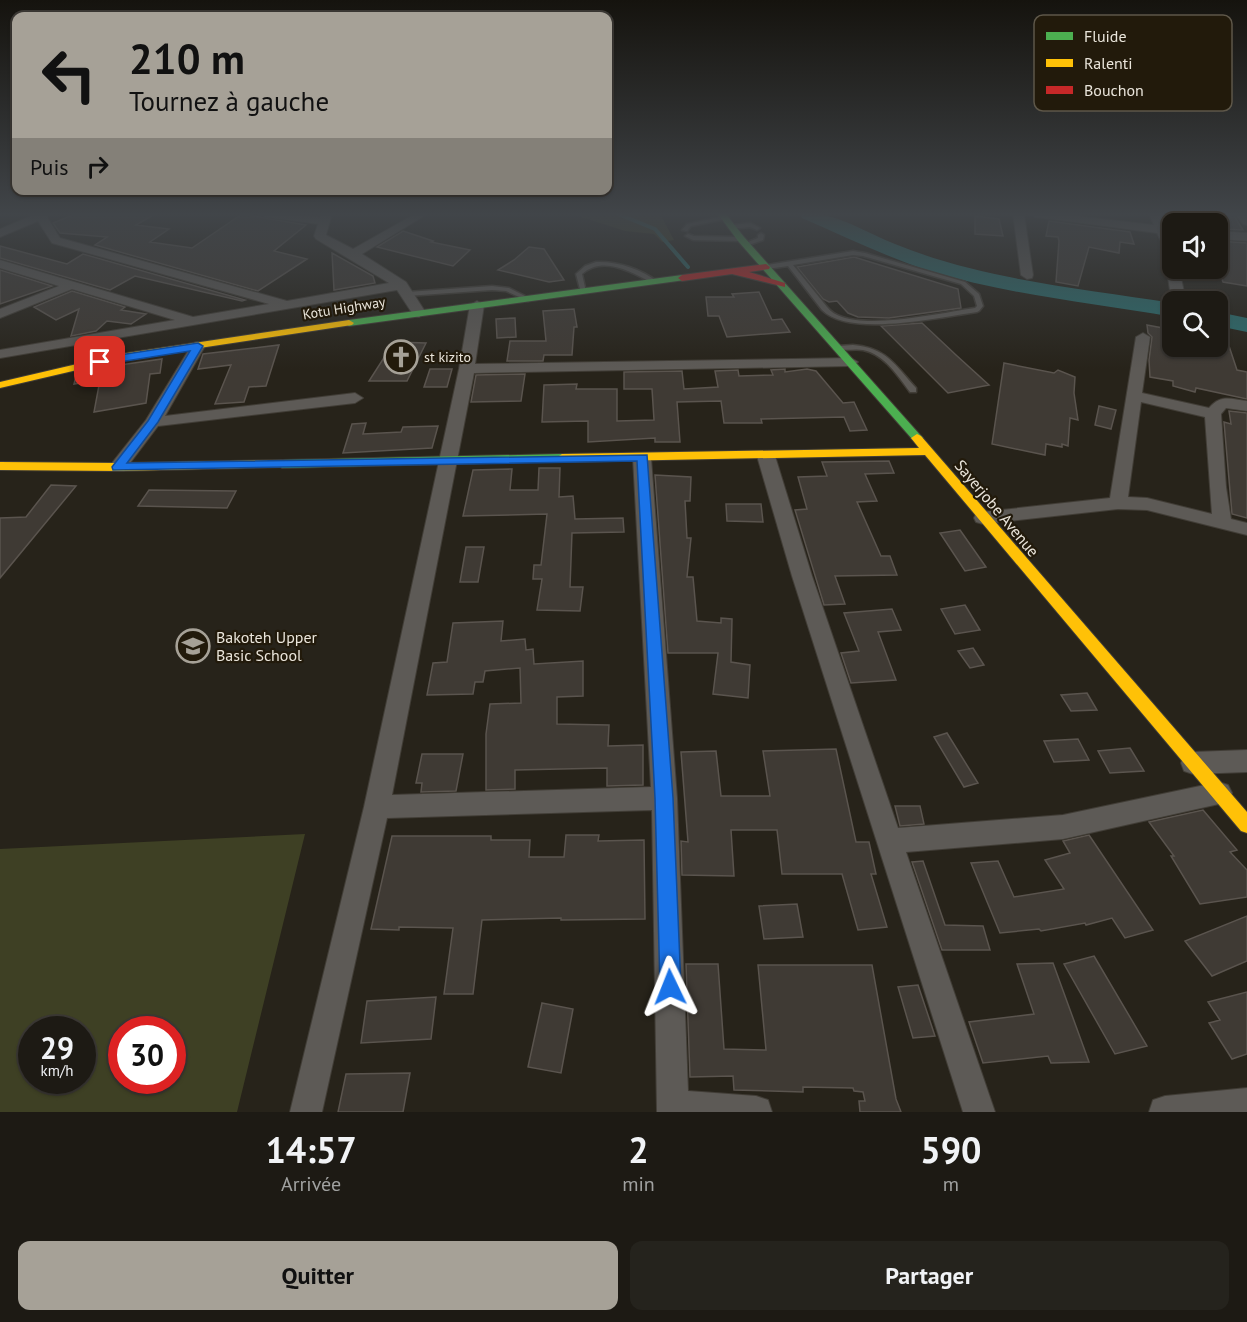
<!DOCTYPE html>
<html lang="fr">
<meta charset="utf-8">
<style>
body{margin:0;font-family:"PT Sans",sans-serif;background:#25231d;color:#f1f3f6;height:100vh;display:flex;flex-direction:column;font-size:22px;white-space:nowrap}
*{box-sizing:border-box;margin:0}
p{font-size:20px;color:#a0a1a0}
.icon{flex:none;width:33px;height:33px;fill:none;stroke:currentColor;stroke-width:2;stroke-linecap:round;stroke-linejoin:round}
.map{position:relative;height:1112px;overflow:hidden}
.drawer{display:flex;flex-direction:column;background:#1d1a14;flex:1}
.drawer>*{flex:none}
.guide{position:absolute;left:12px;top:12px;width:600px;height:183px;border-radius:12px;box-shadow:0 2px 4px #0004,0 0 0 2px #3b3834;background:#a6a197;color:#111;overflow:hidden}
.controls{position:absolute;left:1162px;top:213px;display:grid;gap:12px}
.controls a{display:grid;place-items:center;width:66px;height:66px;border-radius:12px;background:#1d1a14;box-shadow:0 2px 4px #0004,0 0 0 2px #3b3834;font-size:30px}
.speed{position:absolute;left:18px;top:1016px;display:flex;gap:12px;font-size:30px;font-weight:700;text-align:center}
.speed>*{display:grid;place-content:center;width:78px;height:78px;border-radius:50%;background:#1d1a14;box-shadow:0 2px 4px #0004,0 0 0 2px #3b3834;line-height:1}
.speed small{font-size:15px;font-weight:400}
.speed .limit{border:9px solid #d22;background:#fff;color:#111}
.pin{position:absolute;display:grid;place-items:center;width:51px;height:51px;color:#fff;margin:-26px;border-radius:12px;box-shadow:0 3px 9px #0006}
.me{position:absolute;width:66px;margin:-33px;rotate:358deg;stroke-linejoin:round;filter:drop-shadow(0 0 4px #0008)}
.turn{display:flex;align-items:center;gap:21px;height:126px;padding:0 18px;font-size:27px}
.turn .icon{width:78px;height:78px;stroke-width:2.5}
.turn b{display:block;font-size:42px;line-height:51px}
.then{display:flex;align-items:center;height:57px;padding:0 18px;background:#0003;gap:12px;font-size:22px}
.eta{display:flex;justify-content:space-evenly;align-items:center;height:102px;text-align:center}
.eta b{font-size:36px;font-weight:600;line-height:42px}
.button{display:flex;gap:12px;margin-top:auto;padding:12px 18px}
.button a{flex:1;height:69px;border-radius:12px;background:#a6a197;color:#111;font-size:24px;font-weight:600;line-height:69px;text-align:center}
.button a+a{background:#25231d;color:#f1f3f6}
.map>svg:first-child{display:block}
</style>
<div class="map">
<svg width="1247" height="1112" viewBox="0 0 1247 1112">
<rect width="100%" height="100%" fill="#27231a"/>
<path fill="#3e4024" fill-rule="evenodd" d="M572 214H660L674 240 662 242 654 234 625 231Z
M305 834 237 1112H0V849ZM32 1029H82V1080H32ZM122 1029H172V1080H122Z"/>
<g fill="none" stroke-linecap="round" stroke-linejoin="round">
<path stroke="#2c6d6d" stroke-width="4" d="M618 214 655 229 688 267"/>
<path fill="#2c6d6d" fill-rule="evenodd" d="M800 214C833 210 864 232 895 244 983 280 1080 288 1173 303V317C1092 303 1009 295 930 271 886 257 844 236 802 218Z
M1218 312 1247 318V332L1218 326Z"/>
</g>
<path fill="#3f3a34" stroke="#5a544e" stroke-width="1.5" d="M75 214H155L136 225 169 229 150 242 192 248 242 214 306 225 274 251 307 259 258 291 95 245 107 237 60 233 53 223Z
M1218 214H1233L1243 230 1218 229Z
M975 216 999 219 1003 236 975 234Z
M1049 221 1130 232 1134 244 1120 242 1119 253 1089 247 1078 286 1056 282 1059 241 1058 237 1046 236Z
M403 231 433 241 431 242 470 250 453 266 377 247Z
M1218 241 1247 243V286L1223 282 1218 267Z
M0 246 67 264 83 254 245 300 242 301 135 276 110 290 0 258Z
M529 247 544 249 564 280 549 282 498 270 514 260Z
M332 253 373 276 375 283 334 290Z
M854 257 958 289 961 308 889 318 858 317 848 313 837 301 829 302 823 299 797 267Z
M0 270 52 286 0 304Z
M72 291 125 307 121 310 146 314 131 324 107 321 96 331 71 336 79 309 56 320 34 307Z
M759 292 772 320 782 319 790 332 727 337 719 316H708L706 297H734L732 294Z
M574 309 577 327H574L572 355H544L543 361H507L510 341H546L543 311Z
M515 318 516 337 497 338 496 319Z
M922 323 956 355 989 385 948 393 881 326Z
M1147 325 1168 329 1169 346H1229L1237 370 1247 372V399L1196 388 1195 392 1173 386V381L1150 377 1149 360 1152 337 1148 333Z
M394 342 426 343 407 381H369Z
M279 345 266 386 249 387 244 402 215 404 231 365 198 369 203 354Z
M162 359 160 373 150 374 146 403 94 412 100 380 74 384 76 376 120 365Z
M1004 363 1054 373 1058 370 1075 377 1074 393 1078 420 1070 418 1068 446 1062 444V447L1046 444 1045 455 992 444Z
M430 369H452L447 387H424Z
M785 369V372L807 369 816 371 843 403 854 402 867 430 850 431 844 417 761 419 762 423H724L721 401 677 402 680 442H655V438L588 442V421L542 422 544 385 577 384 576 389H617V421L654 420 652 389H624V372L682 371 684 389 718 387 715 371 738 370 739 376 773 375 771 370Z
M525 374 521 401 471 402 476 375Z
M1099 406 1116 410 1111 429 1095 425Z
M1229 411 1247 413V518L1232 514 1224 422 1231 424Z
M366 423 363 434 401 432 403 427 438 426 432 448 343 453 352 424Z
M889 461 894 473 865 474 877 501 857 502 881 556H890L897 575 835 576 845 604 824 605 795 510 807 509 798 477 827 476 822 462Z
M539 468H560L559 497 573 496 575 519 623 518 624 532 572 533 570 587H583L580 611 537 610 542 579H533L534 565H541L547 514 463 516 473 470 512 469 510 490H538Z
M655 475 691 477 690 501H685L687 538H691L687 577H693L697 621 721 623V618L732 619 731 662 750 665 748 698 713 694 718 653H668Z
M51 485 76 486 0 578V518L26 517Z
M149 490 236 491 227 508 138 506Z
M726 504H761L763 522 727 521Z
M960 530 986 567 965 571 940 533Z
M466 547H484L478 582H460Z
M965 605 980 630 955 634 941 609Z
M892 609 901 630 878 632 896 680 851 683 841 653 859 651 844 613Z
M503 621 501 641 525 639 526 650 533 649 534 664 583 661V696L557 697V724L609 725 608 746 643 745V785L607 786V768L515 770V789L486 790V734L490 704 521 703 520 668 485 671 483 682H475L473 694 427 695 433 663 447 662 453 623Z
M973 648 984 665 970 668 958 651Z
M1087 693 1097 710 1071 711 1061 695Z
M947 733 978 783 964 787 934 737Z
M1078 739 1089 760 1054 762 1044 741Z
M1130 748 1144 771 1110 773 1098 751Z
M836 749 856 842H869L876 874H871L887 927 858 930 842 874H782L777 830H731L734 876 682 875 681 841 688 842 681 752 716 751 721 796H770L763 751Z
M422 754H463L456 791 421 792 422 783H416Z
M895 806H920L924 824 900 826Z
M1203 810 1237 850 1230 852 1247 870V897L1200 904 1171 856H1174L1149 822Z
M566 835H599L598 841 644 840 645 919 561 920V918L482 920 473 994H444L453 928 399 927V930L371 929 392 836H491V840H530L529 857H564Z
M1089 835 1153 930 1125 938 1112 918 1086 925 1085 923 1041 931 1039 929 1000 933 971 863 998 861 1014 897 1064 889 1045 860 1070 853 1063 841Z
M923 861 945 925 983 926 990 950H942L912 862Z
M797 904 803 937 764 939 759 906Z
M1247 916V961L1212 976 1185 941Z
M1094 956 1147 1046 1115 1054 1064 964Z
M1053 963 1089 1062 1051 1063 1048 1056 983 1063 969 1022 1034 1014 1017 964Z
M686 964H718L724 1049 766 1050 758 965H872L896 1099 901 1112H860L859 1101H865L863 1092 854 1091 853 1088 803 1087V1092L734 1090 733 1076 690 1077Z
M918 985 935 1036 913 1038 898 987Z
M1247 992V1054L1232 1059 1209 1023 1220 1020 1208 1002Z
M436 997 431 1039 361 1043 367 1001Z
M542 1003 573 1009 561 1073 528 1067Z
M410 1073 403 1112H338L346 1074Z"/>
<g fill="none" stroke-linecap="round" stroke-linejoin="round">
<g stroke="#413d36" stroke-width="3">
<path id="lane" d="M724 216 727 218 726 219 691 226 687 231 682 230 687 224Z
M751 223 760 228 757 230 750 227 731 229 728 227 731 225Z
M761 233 764 235 763 240 746 246 743 244 758 238V235Z
M688 234 694 236 741 237 744 239 741 241 693 240 685 236Z
M853 251 865 253 965 282 979 294 983 306 979 311 977 312C940 317 850 338 822 310L788 266 767 269 764 267 767 265ZM853 255 863 256 961 284 974 296 977 306 975 308C941 313 874 328 842 317 836 315 831 312 827 307L793 265Z
M596 262C617 261 641 269 658 282L653 283C631 272 603 255 582 274L586 292 581 293 576 274 585 266Z
M492 286 509 288 531 299 528 301 506 291 492 290 407 296 404 294 407 292Z
M853 345C887 348 895 365 916 388V392H910C898 376 884 354 863 350 854 348 843 352 835 348L838 346Z"/>
</g>
<g stroke="#413d36" stroke-width="2">
<path id="street" d="M30 214H50L47 217 60 238 287 301 389 283 316 239 314 236 318 224 265 217 260 214 320 217 322 214H332L326 235 353 249 415 214H427L362 254 406 282 426 313 419 317 414 316 397 290 0 358V350L175 320 72 289 0 318V309L59 286 0 268V260L193 317 269 304 52 243 38 221 0 237V229L31 216Z
M1013 214H1024L1033 275 1032 278 1027 279 1021 275Z
M1029 214H1059L1154 225 1149 214H1160L1167 227H1173V235L1170 234 1173 241V268H1179L1185 297 1178 301 1171 297 1163 245 1157 233 1035 217Z
M1235 214H1246L1247 225 1243 224Z
M1218 231 1247 233V241L1218 239Z
M477 301 484 305 475 364 851 358 858 362 851 366 474 373 392 795 651 787 633 458 636 454H648L651 458 677 798 688 1091 756 1096 768 1100 772 1112H657L652 810 387 818 322 1112H290L364 807 459 369 470 305Z
M1143 333 1150 337 1142 393 1209 408C1221 394 1230 399 1247 401V411L1226 408 1221 414 1226 487 1231 519 1247 523V535L1147 510 1118 509 983 524 976 522 974 518 976 514 983 512 1110 498 1136 337ZM1141 402 1205 417 1212 514 1147 498 1128 497Z
M198 342 205 346 165 416 355 393 363 398 355 403 158 426 124 471H112L109 467 112 463 146 420 193 343Z
M766 451 772 452 775 456 812 576 898 828 1063 815 1219 782 1228 785 1232 793 1228 801 1219 804 1063 839 906 852 995 1112H963L792 576 757 456 760 452Z
M1247 750V772L1193 774 1184 771 1181 763 1184 755 1193 752Z
M1247 1088V1112H1149L1153 1100 1165 1096Z"/>
</g>
<g stroke="#413d36" stroke-width="2">
<path id="fast" d="M718 214H726L744 237 921 436 923 438 921 440H913L738 241Z
M682 275 685 276V280L349 326 344 323 349 320Z
M562 454 566 455 568 458 566 461 282 468 276 464 282 460Z"/>
</g>
<g stroke="#413d36" stroke-width="2">
<path id="slow" d="M349 320 354 323 352 325 120 360 0 388V382L120 354Z
M917 434 921 436 1247 812V833L1241 831 925 455 562 462 556 458 562 454 919 448 911 438Z
M282 460 288 464 286 467 118 471 0 470V462L118 463Z"/>
</g>
<g stroke="#413d36" stroke-width="2">
<path id="jam" d="M766 264 770 267 769 269 749 272 785 283V287L732 274 682 281 678 278 682 275Z"/>
</g>
<use href="#lane" fill="#5d5a56" fill-rule="evenodd"/>
<use href="#street" fill="#5d5a56" fill-rule="evenodd"/>
<use href="#fast" fill="#4caf50" fill-rule="evenodd"/>
<use href="#slow" fill="#ffc107" fill-rule="evenodd"/>
<use href="#jam" fill="#c62828" fill-rule="evenodd"/>
</g>
<linearGradient id="sky" x2="0" y2="1"><stop stop-color="#15130e"/><stop offset="0.58" stop-color="#414549"/><stop offset="1" stop-color="#414549" stop-opacity="0"/></linearGradient>
<rect width="1247" height="369" fill="url(#sky)"/>
<path fill="#1a73e8" stroke="#114b97" stroke-width="1.5" d="M198 343 203 346 158 422 127 463 647 455 673 798 681 987 678 995 670 998 663 995 660 987 655 798 637 461 113 470 112 467 148 421 190 351 100 365 95 362 100 358Z"/>
<defs>
<g id="church-ring" transform="scale(1.725)"><circle r="9.5" fill="#221a0b" stroke="#a6a197" stroke-width="1.5"/><path d="M-1.2-6h2.4v3.5h3.3v2.4h-3.3V6h-2.4V-.1h-3.3v-2.4h3.3Z" fill="#a6a197"/></g>
<g id="school-ring" transform="scale(1.725)"><circle r="9.5" fill="#221a0b" stroke="#a6a197" stroke-width="1.5"/><path d="M0-5L7-2L0 1L-7-2ZM-4 1L0 2.5L4 1V4Q0 6-4 4Z" fill="#a6a197"/></g>
</defs>
<g fill-rule="evenodd">
<use href="#church-ring" x="401" y="357"/>
<use href="#school-ring" x="193" y="646"/>
</g>
<g text-anchor="middle" dominant-baseline="central" stroke-width="4.5" stroke-linejoin="round" paint-order="stroke">
<g font-size="14" fill="#eae5db" stroke="#221a0b">
<text transform="translate(344 308) rotate(-9)">Kotu Highway</text>
</g>
<g font-size="14" fill="#eae5db" stroke="#221a0b" text-anchor="start">
<text x="424" y="357">st kizito</text>
</g>
<g font-size="16" fill="#eae5db" stroke="#221a0b">
<text transform="translate(997 508) rotate(50)">Sayerjobe Avenue</text>
</g>
<g font-size="16" fill="#eae5db" stroke="#221a0b" text-anchor="start">
<text x="216" y="637">Bakoteh Upper<tspan x="216" dy="18">Basic School</tspan></text>
</g>
</g>
<rect x="1034" y="15" width="198" height="96" rx="9" fill="#221a0b" stroke="#5e5749" stroke-width="1.5"/>
<rect x="1046" y="32" width="27" height="8" fill="#4caf50"/>
<rect x="1046" y="59" width="27" height="8" fill="#ffc107"/>
<rect x="1046" y="86" width="27" height="8" fill="#c62828"/>
<g font-size="16" fill="#eae5db">
<text x="1084" y="42">Fluide</text>
<text x="1084" y="69">Ralenti</text>
<text x="1084" y="96">Bouchon</text>
</g>
</svg>
<div class="controls">
<a><svg class="icon" aria-label="sound" viewBox="0 0 24 24"><path d="M4 9h4l5-4v14l-5-4H4zM17 9q2 3 0 6"/></svg></a>
<a><svg class="icon" aria-label="search" viewBox="0 0 24 24"><circle cx="10" cy="10" r="6"/><path d="M15 15l6 6"/></svg></a>
</div>
<div class="speed"><div>29<small>km/h</small></div><div class="limit">30</div></div>
<div class="pin" style="left:100px;top:362px;background:#d93025"><svg class="icon" aria-label="arrive" viewBox="0 0 24 24"><path d="M6 21V4h12l-3 4 3 4H6"/></svg></div>
<svg class="me" style="left:670px;top:987px" viewBox="-20 -20 40 40"><path d="M0-17L14 15 0 8-14 15z" fill="#1a73e8" stroke="#fff" stroke-width="4"/></svg>
<div class="guide">
<div class="turn"><svg class="icon" aria-label="left" viewBox="0 0 24 24"><path d="M17 20v-9H6M10 6l-5 5 5 5"/></svg><div><b>210 m</b>Tournez à gauche</div></div>
<div class="then">Puis<svg class="icon" aria-label="right" viewBox="0 0 24 24"><path d="M7 20v-9h11M14 6l5 5-5 5"/></svg></div>
</div>
</div>
<section class="drawer">
<div class="eta">
<div><b>14:57</b><p>Arrivée</p></div>
<div><b>2</b><p>min</p></div>
<div><b>590</b><p>m</p></div>
</div>
<div class="button"><a>Quitter</a><a>Partager</a></div>
</section>
